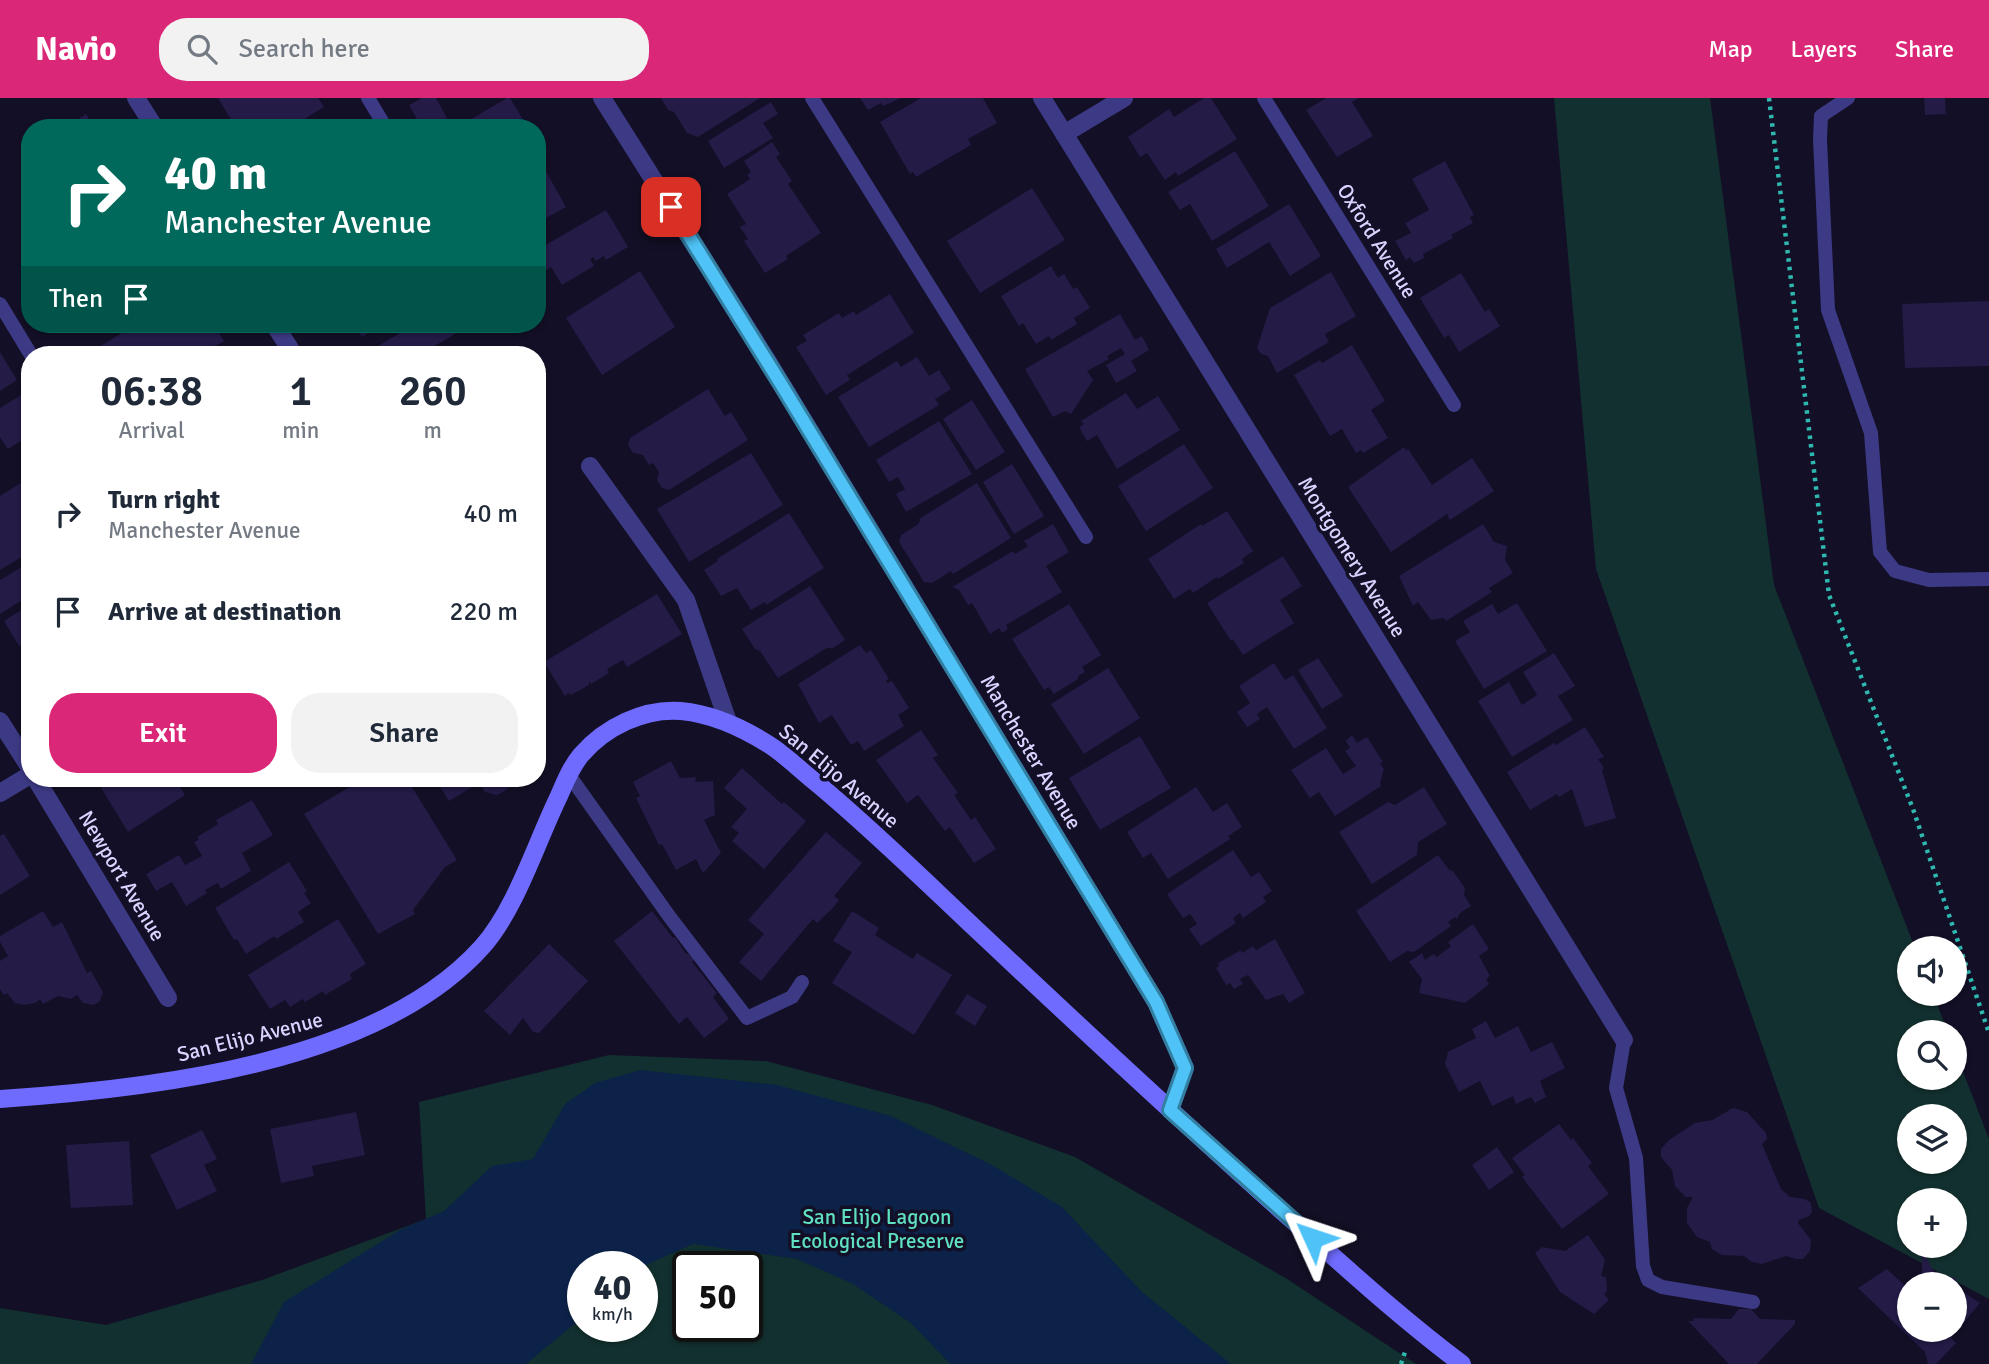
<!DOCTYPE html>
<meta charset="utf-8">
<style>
body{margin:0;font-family:Signika,sans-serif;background:#f2f2f3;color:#1f2937;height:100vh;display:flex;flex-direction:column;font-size:26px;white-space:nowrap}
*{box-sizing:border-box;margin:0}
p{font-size:23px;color:#747a83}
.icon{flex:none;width:38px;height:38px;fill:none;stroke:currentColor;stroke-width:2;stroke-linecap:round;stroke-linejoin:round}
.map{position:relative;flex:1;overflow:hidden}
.side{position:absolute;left:21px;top:248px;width:525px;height:441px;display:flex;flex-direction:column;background:#fff;border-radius:28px;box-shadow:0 2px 5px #0004}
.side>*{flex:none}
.guide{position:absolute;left:21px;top:21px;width:525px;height:214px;border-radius:28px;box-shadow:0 2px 5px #0004;background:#00695c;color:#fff;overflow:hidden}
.buttons{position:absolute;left:1897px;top:838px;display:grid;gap:14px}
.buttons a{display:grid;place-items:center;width:70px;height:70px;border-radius:50%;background:#fff;box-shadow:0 2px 5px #0004;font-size:35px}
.speed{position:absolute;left:567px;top:1153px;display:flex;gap:14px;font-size:35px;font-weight:700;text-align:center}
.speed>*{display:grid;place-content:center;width:91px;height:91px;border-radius:50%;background:#fff;box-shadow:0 2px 5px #0004;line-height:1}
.speed small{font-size:18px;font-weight:400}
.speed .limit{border:4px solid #111;border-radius:10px;background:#fff;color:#111}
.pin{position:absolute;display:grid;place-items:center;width:60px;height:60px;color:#fff;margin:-30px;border-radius:14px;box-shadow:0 4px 10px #0006}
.me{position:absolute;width:77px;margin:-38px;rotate:312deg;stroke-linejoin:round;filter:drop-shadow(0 0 5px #0008)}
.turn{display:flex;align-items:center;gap:24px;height:147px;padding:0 28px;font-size:32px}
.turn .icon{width:91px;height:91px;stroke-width:2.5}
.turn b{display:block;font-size:49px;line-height:60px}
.then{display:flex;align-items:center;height:66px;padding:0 28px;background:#0003;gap:14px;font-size:26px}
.eta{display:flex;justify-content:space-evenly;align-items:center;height:119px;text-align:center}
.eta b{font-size:42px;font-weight:600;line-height:49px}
.button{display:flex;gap:14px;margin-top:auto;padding:14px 28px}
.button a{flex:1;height:80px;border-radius:28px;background:#db2777;color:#fff;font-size:28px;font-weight:600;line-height:80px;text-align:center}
.button a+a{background:#f2f2f3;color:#1f2937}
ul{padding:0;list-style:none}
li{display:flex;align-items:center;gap:21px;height:98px;padding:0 28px}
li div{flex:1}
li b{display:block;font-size:26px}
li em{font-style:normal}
header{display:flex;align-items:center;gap:42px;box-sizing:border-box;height:98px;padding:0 35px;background:#db2777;color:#fff}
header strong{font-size:33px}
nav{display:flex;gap:38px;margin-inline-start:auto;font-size:24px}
.search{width:490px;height:63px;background:#f2f2f3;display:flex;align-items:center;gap:18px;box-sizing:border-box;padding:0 24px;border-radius:28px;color:#747a83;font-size:26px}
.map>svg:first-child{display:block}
</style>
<header>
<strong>Navio</strong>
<div class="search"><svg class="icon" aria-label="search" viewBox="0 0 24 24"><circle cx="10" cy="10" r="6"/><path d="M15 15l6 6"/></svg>Search here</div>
<nav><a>Map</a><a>Layers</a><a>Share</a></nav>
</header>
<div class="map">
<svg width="1989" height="1266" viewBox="0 0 1989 1266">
<rect width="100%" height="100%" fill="#130f26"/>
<path fill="#12302f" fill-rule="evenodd" d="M1554 0H1710L1774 487 1915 850H1909V896H1933L1948 934H1909V980H1955V953L1989 1041V1201L1819 1110 1596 471ZM1909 1018H1955V1064H1909ZM1909 1102H1955V1148H1909Z
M609 957 766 963 932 1007 1075 1059 1287 1181 1416 1266H0V1210L106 1227 262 1182 426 1121 419 1004ZM583 1169H642V1228H583ZM688 1169H747V1228H688Z"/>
<path fill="#0c2248" d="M640 972 777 987 891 1018 990 1066 1062 1109 1142 1194 1231 1266H950L912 1226 853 1186 797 1161 693 1146 641 1169H583V1219L526 1266H251L284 1204 400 1132 444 1113 492 1068 533 1061 565 1006 595 985Z"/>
<path fill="#241b47" d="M218 0H318L324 9 290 30H236Z
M422 0H436L447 20 430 30H422L409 7Z
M507 0H510L524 23 513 30H456Z
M661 0H760L698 39 687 35 674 14 668 12Z
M860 0H901L883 8 881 5 868 12Z
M921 0H983L997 25 968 41 971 47 916 79 913 74 910 76 880 24Z
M1204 0H1211L1237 41 1178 78 1176 74 1165 82 1147 55 1140 59 1128 39 1169 11 1174 19Z
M1326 0H1359L1352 4 1373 38 1337 59 1306 12Z
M1924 0H1945L1946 16 1925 17Z
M771 4 778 16 763 25 773 40 724 70 708 43Z
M86 16 95 30H64Z
M772 44 780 56 776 59 792 83 788 86 821 135 786 158 788 161 765 175 744 143 748 141 740 129 746 126 727 96 750 81 747 77 751 74 744 63Z
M1235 53 1269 108 1212 143 1190 106 1180 112 1168 94Z
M1445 63 1474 117 1470 119 1473 125 1451 137 1453 140 1423 156 1424 160 1414 165 1410 159 1406 162 1395 143 1411 135 1405 125 1429 112 1412 81Z
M543 68 566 109 537 125V72Z
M1032 90 1065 142 980 195 947 143Z
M1289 106 1321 158 1290 178 1269 144 1227 170 1216 151Z
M606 112 628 149 606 162 604 158 596 163 593 159 590 161 594 168 562 187 551 169 543 174 537 165V152Z
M1051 168 1058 180 1064 176 1073 191 1077 189 1090 210 1074 220 1077 226 1051 242 1049 238 1036 246 1023 225 1019 228 1001 198Z
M640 173 675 229 602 277 566 220Z
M1331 174 1356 218 1325 236 1329 244 1277 275 1268 258 1261 256 1257 250 1270 210Z
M1461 175 1485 214 1489 211 1500 228 1459 254 1449 237 1444 240 1420 200Z
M890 196 914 235 847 277 850 282 826 297 796 249 807 243 803 237 839 215 842 220 854 213 856 217Z
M1989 203V268L1905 270 1902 206Z
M1120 216 1135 242 1142 238 1149 252 1131 263 1137 273 1116 285 1106 267 1125 256 1121 250 1107 258 1109 261 1087 273 1093 282 1071 316 1065 313 1053 319 1025 271Z
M137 226H213L224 243 201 257H95L92 253Z
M354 226H395L386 232 382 226 362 239Z
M415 226H462L465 230 433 249 438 257H363Z
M1352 247 1385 303 1371 312 1388 340 1363 355 1361 352 1356 355 1342 331 1330 338 1294 277 1320 262 1322 265Z
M0 254 17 282 0 293Z
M917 259 929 278 939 272 951 291 935 301 939 307 869 349 838 299 897 263 901 269Z
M708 291 725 318 731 314 748 342 669 392 662 390 657 382 659 374 653 365 649 367 643 357 633 355 628 347 630 340Z
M26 294 30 300V337L8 351 0 339V310Z
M1126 295 1137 311 1158 298 1180 332 1117 371 1097 337 1087 343 1079 329 1084 326 1081 323Z
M972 302 1005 354 976 372 943 321Z
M939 323 972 376 906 414 896 396 905 391 898 379 889 384 876 362Z
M1184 346 1213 390 1146 433 1118 388Z
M1404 349 1406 353 1408 351 1432 387 1472 360 1494 393 1450 422 1447 416 1391 454 1348 389Z
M751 355 783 407 689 464 657 411Z
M1012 366 1044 418 1014 436 983 384Z
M30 379V426L28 427 30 430V454L0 472V398Z
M977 385 1011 440 953 476 951 473 932 485 924 484 899 444 901 437 917 427 920 423 919 421Z
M1227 413 1253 453 1242 461 1244 465 1218 481 1217 479 1193 495 1190 491 1174 501 1148 461 1201 426 1202 428Z
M789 415 824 470 766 507 765 504 751 512 737 490 721 498 704 472 718 463 717 461Z
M1053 426 1069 454 1046 468 1062 494 1006 527 1008 531 1002 535 999 530 990 536 972 505 968 507 959 492 952 489 1013 453 1015 456 1028 448 1024 443Z
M1483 426 1494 444 1507 448 1505 462 1513 475 1489 490 1492 494 1446 523 1444 520 1431 522 1418 504 1413 508 1399 478Z
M1283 458 1302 488 1280 502 1294 525 1243 557 1233 541 1231 543 1207 505Z
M30 464V497L0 516V482Z
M810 488 845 542 833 550H827L778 580 760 553 755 551 742 531Z
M657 496 682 536 627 569 623 562 607 571 609 575 591 586 589 583V587L571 597 569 595 565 598 544 564Z
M1517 505 1547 553 1484 591 1455 543 1470 534 1463 523 1492 506 1498 516Z
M1069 506 1101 557 1082 569 1085 574 1078 578V581L1054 596 1049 589 1044 592 1012 541Z
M26 509 30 511V542L19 548 4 523Z
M860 547 866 555 871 552 889 581 886 583 887 585 892 583 909 610 898 617 904 628 864 653 858 643 851 647 832 617 819 625 798 586Z
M1554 555 1575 588 1558 598 1573 622 1512 659 1478 603 1509 584 1522 607 1537 597 1523 574Z
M1318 560 1343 598 1322 611 1298 572Z
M1274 565 1285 582 1293 577 1327 630 1294 651 1267 609 1257 616 1260 621 1247 629 1237 614 1250 605 1239 588Z
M1108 570 1140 620 1084 656 1051 606Z
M1585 629 1604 659 1598 661 1604 670 1602 672 1616 720 1585 729 1572 691 1559 699 1557 696 1530 712 1507 674 1554 645 1556 647Z
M921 632 938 657 933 660 958 695 954 697 971 722 975 719 996 751 974 765 950 729 945 733 918 697 907 705 876 662Z
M1352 637 1357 645 1367 639 1383 664 1380 665 1384 671 1380 685 1381 688 1335 718 1319 694 1310 700 1291 672 1326 650 1343 676 1356 668 1345 653 1350 650 1346 643Z
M1140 638 1171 690 1100 732 1069 680Z
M671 663 680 680 696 679 695 684 713 683 715 717 704 722 721 755 703 775 696 761 676 772 662 746 659 747 636 700 640 698 633 684Z
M742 670 782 706 784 704 806 723 764 771 732 743 739 735 731 729 747 711 724 690Z
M112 681H175L185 697 128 734 100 688Z
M363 681H407L457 762 445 769 413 812 415 816 378 836 304 716Z
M435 681H511L508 691 497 697 485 694 479 685 449 703Z
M1196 689 1213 714 1227 705 1242 729 1228 738 1230 741 1168 781 1151 755 1143 760 1127 734Z
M1424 689 1447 726 1418 744 1417 757 1372 786 1339 734 1388 704 1395 707Z
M252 702 273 737 242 755 251 773 221 791 218 785 205 792 207 795 186 808 172 784 156 793 146 776 179 757 185 767 202 758 194 744 199 741 197 739 218 726 216 722Z
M826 734 862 765 834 798 839 802 833 810 817 825 813 821 761 883 739 864 764 836 748 822Z
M4 736 30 778 0 797V738Z
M1233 752 1251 779 1259 774 1272 793 1263 799 1266 804 1243 820 1240 815 1233 820 1236 825 1201 848 1189 831 1197 826 1190 816 1183 820 1167 796Z
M1438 757 1449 772 1453 773 1465 790 1464 797 1471 808 1460 815 1457 821 1455 819 1448 824 1451 828 1414 854 1407 853 1390 864 1356 813Z
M289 764 307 793 304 795 311 805 298 814 304 824 276 841 275 838 246 856 237 841 234 842 215 810Z
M43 813 53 829 62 824 87 875 91 873 103 894 100 903 94 907 83 905 77 897 71 901 58 898 43 906 40 901 35 905 24 907 15 905 7 895 4 897 0 891V863L8 858 0 844V838Z
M652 813 673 840 675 839 686 856 688 855 694 862 692 864 717 895 713 899 729 921 704 940 687 919 679 926 614 843Z
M852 813 879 830 875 837 913 861 917 855 952 877 914 937 832 885 852 854 833 843Z
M338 821 366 866 350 876 352 881 325 897 323 893 305 904 303 901 290 909 285 902 270 911 248 877Z
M1473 826 1489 851 1479 858 1490 878 1486 881 1489 886 1465 905 1419 895 1422 881 1409 864 1422 855 1425 862 1433 856 1437 859 1451 848 1448 844Z
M1275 841 1305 895 1289 905 1283 896 1266 902 1248 877 1240 881 1243 886 1234 891 1230 885 1226 887 1216 870 1219 868 1218 865 1241 852 1242 855 1253 848 1256 852Z
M549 846 588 883 539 935 533 934 523 920 510 937 484 913Z
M967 896 987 908 975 928 955 915Z
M1486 923 1495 940 1518 928 1531 954 1552 944 1565 970 1540 983 1546 999 1535 1005 1531 999 1516 1006 1513 998 1492 1008 1480 983 1459 994 1445 966 1448 954 1476 940 1472 931Z
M1733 1010 1747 1014 1766 1035 1767 1041 1762 1046 1781 1091 1790 1099 1805 1101 1811 1105 1812 1114 1809 1118 1799 1122 1798 1125 1811 1142 1810 1153 1803 1161H1796L1786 1158 1762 1166 1752 1164 1744 1158 1722 1157 1712 1151 1710 1144 1697 1139 1687 1125V1110L1693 1099H1686L1675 1088 1672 1072 1661 1059V1051L1669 1042 1695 1025 1712 1022Z
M356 1014 365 1057 312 1068 314 1078 281 1085 270 1031Z
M1559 1026 1571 1042 1573 1040 1592 1065 1588 1068 1609 1096 1562 1131 1522 1079 1525 1077 1512 1060Z
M202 1032 217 1061 204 1067 217 1093 177 1112 150 1057Z
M129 1043 133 1107 71 1110 66 1047Z
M1497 1049 1514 1074 1489 1092 1472 1067Z
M1588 1137 1605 1162 1601 1178 1606 1179 1607 1193 1604 1196 1609 1202 1594 1216 1560 1194 1535 1155 1542 1149 1565 1153Z
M1921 1153H1923L1935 1176 1956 1180 1957 1186H1923Z
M1887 1171 1904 1187 1909 1186V1232H1955V1189L1980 1205 1951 1240 1956 1245 1936 1266H1928L1925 1254 1858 1190Z
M1739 1211H1751L1760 1221 1795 1222V1226L1757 1266H1729L1688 1223H1694V1220L1731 1221Z"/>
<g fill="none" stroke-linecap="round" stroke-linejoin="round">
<path stroke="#2fb8b0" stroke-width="4.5" stroke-dasharray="3.5 5" stroke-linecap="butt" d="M1769 0 1829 497 1913 711 1989 935
M1401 1266 1405 1254"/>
<path stroke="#3d3a85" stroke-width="14" d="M368 0 386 30
M812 0 1086 439
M1264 0 1454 307
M1848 0 1821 18 1820 42 1828 212 1871 335 1880 454 1895 473 1929 482 1989 481
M0 206 31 257
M569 677 669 818 747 920 792 899 802 884
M1624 942 1616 990 1636 1060 1643 1168 1648 1182 1662 1189 1753 1204"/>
<path stroke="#3d3a85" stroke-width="18" d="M136 0 155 30
M602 0 767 262 1156 904 1185 970 1170 1012
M1042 0 1624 942
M1064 36 1124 0
M274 226 294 257
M590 368 686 502 728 624
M0 623 30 670
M36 681 168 900
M0 695 30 677"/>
<path stroke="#6f6bff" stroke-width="18" d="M0 1001C150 991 377 966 482 849 516 811 536 745 559 698 565 684 571 669 581 657 605 629 644 610 681 613 712 616 741 629 768 646 786 657 802 674 819 687 874 733 926 784 978 833 1079 928 1180 1022 1283 1114 1342 1166 1399 1219 1462 1266"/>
</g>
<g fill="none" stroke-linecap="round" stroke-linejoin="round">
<g stroke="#337fa1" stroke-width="18">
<path id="route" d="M671 109 781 286 1156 904 1185 970 1170 1012 1313 1140"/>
</g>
<use href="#route" stroke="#4fc3f7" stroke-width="12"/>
</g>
<g text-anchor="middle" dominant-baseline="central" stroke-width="7" stroke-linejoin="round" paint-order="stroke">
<g font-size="21" fill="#d9d4ff" stroke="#130f26">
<text transform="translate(1377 143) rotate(58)">Oxford Avenue</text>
<text transform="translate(1352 459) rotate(58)">Montgomery Avenue</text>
<text transform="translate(1031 654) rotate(59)">Manchester Avenue</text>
<text transform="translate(839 678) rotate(40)">San Elijo Avenue</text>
<text transform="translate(122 778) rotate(59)">Newport Avenue</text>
<text transform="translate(250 939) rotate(-14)">San Elijo Avenue</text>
</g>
<g font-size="21" fill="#5fe0c0" stroke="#130f26">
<text x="877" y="1119">San Elijo Lagoon<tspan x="877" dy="24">Ecological Preserve</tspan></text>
</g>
</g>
</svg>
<div class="buttons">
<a><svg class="icon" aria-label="sound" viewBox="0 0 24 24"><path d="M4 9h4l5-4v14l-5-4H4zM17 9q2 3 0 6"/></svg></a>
<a><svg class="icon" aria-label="search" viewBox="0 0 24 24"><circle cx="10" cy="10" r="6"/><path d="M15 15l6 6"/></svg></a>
<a><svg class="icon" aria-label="layers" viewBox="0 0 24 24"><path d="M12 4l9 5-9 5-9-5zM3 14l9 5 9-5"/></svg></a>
<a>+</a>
<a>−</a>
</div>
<div class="speed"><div>40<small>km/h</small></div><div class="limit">50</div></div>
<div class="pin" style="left:671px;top:109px;background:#d93025"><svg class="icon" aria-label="arrive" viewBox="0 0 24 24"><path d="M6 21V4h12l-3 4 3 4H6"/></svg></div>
<svg class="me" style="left:1313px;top:1140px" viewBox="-20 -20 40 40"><path d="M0-17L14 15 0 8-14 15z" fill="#4fc3f7" stroke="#fff" stroke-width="4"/></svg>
<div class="guide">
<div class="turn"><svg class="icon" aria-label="right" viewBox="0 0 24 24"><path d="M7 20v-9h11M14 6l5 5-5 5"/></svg><div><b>40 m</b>Manchester Avenue</div></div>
<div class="then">Then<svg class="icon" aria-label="arrive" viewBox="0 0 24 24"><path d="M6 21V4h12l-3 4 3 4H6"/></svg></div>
</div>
<section class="side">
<div class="eta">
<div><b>06:38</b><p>Arrival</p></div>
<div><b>1</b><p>min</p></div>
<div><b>260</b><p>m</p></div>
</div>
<ul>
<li><svg class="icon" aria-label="right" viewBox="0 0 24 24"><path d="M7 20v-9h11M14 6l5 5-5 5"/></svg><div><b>Turn right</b><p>Manchester Avenue</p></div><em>40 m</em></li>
<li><svg class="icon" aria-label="arrive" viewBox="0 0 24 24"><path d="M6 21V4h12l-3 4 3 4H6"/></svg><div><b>Arrive at destination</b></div><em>220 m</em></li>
</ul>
<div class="button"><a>Exit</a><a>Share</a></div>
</section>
</div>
